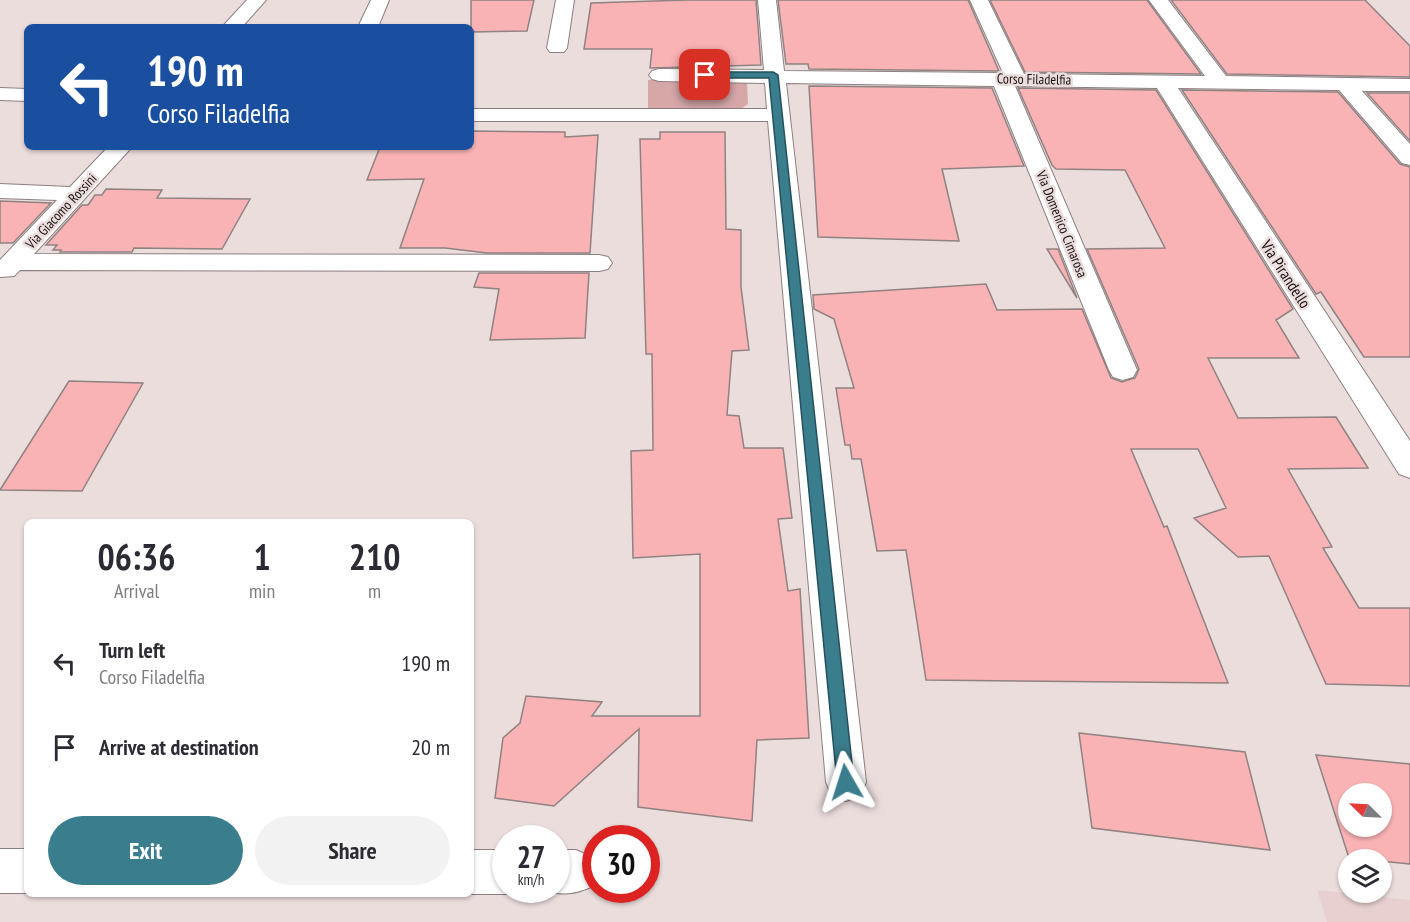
<!DOCTYPE html>
<style>
body{margin:0;font-family:"PT Sans Narrow",sans-serif;background:#f2f2f3;color:#2b2b33;height:100vh;display:flex;flex-direction:column;font-size:22px;white-space:nowrap}
*{box-sizing:border-box;margin:0}
p{font-size:20px;color:#7c7c81}
.icon{flex:none;width:33px;height:33px;fill:none;stroke:currentColor;stroke-width:2;stroke-linecap:round;stroke-linejoin:round}
.map{position:relative;flex:1;overflow:hidden}
.side{position:absolute;left:24px;top:519px;width:450px;height:378px;display:flex;flex-direction:column;background:#fff;border-radius:9px;box-shadow:0 2px 4px #0004}
.side>*{flex:none}
.hud{position:absolute;left:24px;top:24px;width:450px;height:126px;border-radius:9px;box-shadow:0 2px 4px #0004;background:#1a4fa0;color:#fff;overflow:hidden}
.needle{width:39px;rotate:294deg}
.controls{position:absolute;left:1338px;top:783px;display:grid;gap:12px}
.controls a{display:grid;place-items:center;width:54px;height:54px;border-radius:50%;background:#fff;box-shadow:0 2px 4px #0004;font-size:30px}
.speed{position:absolute;left:492px;top:825px;display:flex;gap:12px;font-size:30px;font-weight:700;text-align:center}
.speed>*{display:grid;place-content:center;width:78px;height:78px;border-radius:50%;background:#fff;box-shadow:0 2px 4px #0004;line-height:1}
.speed small{font-size:15px;font-weight:400}
.speed .limit{border:9px solid #d22;background:#fff;color:#111}
.pin{position:absolute;display:grid;place-items:center;width:51px;height:51px;color:#fff;margin:-26px;border-radius:12px;box-shadow:0 3px 9px #0006}
.me{position:absolute;width:66px;margin:-33px;rotate:354deg;stroke-linejoin:round;filter:drop-shadow(0 0 4px #0008)}
.turn{display:flex;align-items:center;gap:21px;height:126px;padding:0 24px;font-size:27px}
.turn .icon{width:78px;height:78px;stroke-width:2.5}
.turn b{display:block;font-size:42px;line-height:51px}
.eta{display:flex;justify-content:space-evenly;align-items:center;height:102px;text-align:center}
.eta b{font-size:36px;font-weight:800;line-height:42px}
.cta{display:flex;gap:12px;margin-top:auto;padding:12px 24px}
.cta a{flex:1;height:69px;border-radius:36px;background:#3a7d8d;color:#fff;font-size:24px;font-weight:800;line-height:69px;text-align:center}
.cta a+a{background:#f2f2f3;color:#2b2b33}
ul{padding:0;list-style:none}
li{display:flex;align-items:center;gap:18px;height:84px;padding:0 24px}
li div{flex:1}
li b{display:block;font-size:22px}
li em{font-style:normal}
.map>svg:first-child{display:block}
</style>
<div class="map">
<svg width="1410" height="922" viewBox="0 0 1410 922">
<rect width="100%" height="100%" fill="#ecdddd"/>
<path fill="#e7d0cf" d="M1317 890 1410 900V922H1327Z"/>
<path fill="#d7a7a8" d="M743 79 747 83 748 104 742 108 648 110V80Z"/>
<path fill="#fab3b4" stroke="#8f8282" stroke-width="1.5" fill-rule="evenodd" d="M471 0H534L527 31 471 32Z
M686 0H756L761 65 650 68 652 49H584L591 3Z
M778 0H968L999 71 809 69 808 64H786Z
M990 0H1147L1201 74 1025 72Z
M1171 0H1365L1410 46V77L1227 74Z
M809 86 992 88 1024 166 942 169 959 241 818 237Z
M1018 88 1156 90 1293 309 1276 320 1299 358H1208L1238 418 1336 417 1368 468 1288 469 1332 547 1323 548 1359 608H1410V686L1326 684 1269 556 1238 557 1194 518 1226 508 1198 449H1131L1164 527 1167 526 1228 683 926 680 906 550 877 551 861 459H852L850 445H845L836 388H854L834 319 814 309 813 295 986 284 997 310 1082 309 1111 378 1122 382 1135 378 1139 369 1087 249 1165 248 1125 170 1056 169 1052 165Z
M1182 90 1338 92 1400 164 1410 167V357H1364L1321 292 1316 294Z
M1367 93H1410V141Z
M473 131 565 132V137L598 135 590 253H487L445 248H400L424 179 367 180 380 147H471Z
M660 132H725L726 229 741 230V287L749 350 732 351 727 415 739 416 744 448H783L792 518 778 519 788 591 800 589 809 738 757 740 752 821 638 807 639 729 554 806 495 798 503 738 520 723 526 696 602 702 592 716H700V554L633 558 631 451 653 450 652 354H646L640 139H660Z
M106 189 162 190 157 198 250 199 222 249 134 248 132 252H60L61 250H53L57 245H46L82 205H88L95 195H102Z
M0 201 51 203 13 243H0Z
M1047 249H1058L1077 298Z
M479 273H589L585 338 490 340 499 289 474 287Z
M69 381 143 383 82 491 0 490Z
M1079 733 1245 752 1270 850 1092 828Z
M1316 755 1410 764V864L1349 858ZM1348 794H1382V826H1348Z"/>
<g fill="none" stroke-linecap="round" stroke-linejoin="round">
<g stroke="#8c7f7f" stroke-width="2">
<path id="street" d="M247 0H266L242 27H222Z
M371 0H389L378 27H358Z
M556 0H574L567 48 564 52H550L547 48Z
M758 0H776L784 71 1003 73 970 0H988L1024 74 1205 76 1149 0H1168L1226 76 1410 79V91H1362L1410 144V165L1402 163 1339 90 1178 88 1410 441V478L1399 474 1157 88 1015 86 1137 370 1133 377 1123 380 1113 377 1109 370 994 86 786 83 866 782 860 796 846 801 832 796 826 782 768 121H471V109H767L765 83 659 81 652 79 649 75 652 71 659 69 764 70Z
M0 88 27 89V101L0 100Z
M108 147H132L34 254 599 255 608 257 612 263 608 269 599 271 20 270 14 276 0 277V260L57 200 0 198V184L70 187Z
M0 849H27V893H0Z
M471 850H506V890H516L506 894H471Z
M556 850H576L591 857C596 868 596 876 591 887 575 894 562 896 546 890H556Z"/>
</g>
<use href="#street" fill="#fff" fill-rule="evenodd"/>
</g>
<path fill="#3a7d8d" stroke="#26515c" stroke-width="1.5" d="M773 72 778 75 854 782 852 788 846 790 839 788 837 782 769 78H705L700 75 705 72Z"/>
<g text-anchor="middle" dominant-baseline="central" stroke-width="5" stroke-linejoin="round" paint-order="stroke">
<g font-size="14" fill="#171212" stroke="#ecdddd">
<text transform="translate(1034 79) rotate(1)">Corso Filadelfia</text>
<text transform="translate(61 211) rotate(-47)">Via Giacomo Rossini</text>
<text transform="translate(1062 224) rotate(68)">Via Domenico Cimarosa</text>
</g>
<g font-size="16" fill="#171212" stroke="#ecdddd">
<text transform="translate(1286 274) rotate(57)">Via Pirandello</text>
</g>
</g>
</svg>
<div class="controls">
<a><svg class="needle" viewBox="-14 -14 28 28"><path d="M0-13l5 13h-10z" fill="#e53935"/><path d="M0 13l5-13h-10z" fill="#7c7c81"/></svg></a>
<a><svg class="icon" aria-label="layers" viewBox="0 0 24 24"><path d="M12 4l9 5-9 5-9-5zM3 14l9 5 9-5"/></svg></a>
</div>
<div class="speed"><div>27<small>km/h</small></div><div class="limit">30</div></div>
<div class="pin" style="left:705px;top:75px;background:#d93025"><svg class="icon" aria-label="arrive" viewBox="0 0 24 24"><path d="M6 21V4h12l-3 4 3 4H6"/></svg></div>
<svg class="me" style="left:846px;top:782px" viewBox="-20 -20 40 40"><path d="M0-17L14 15 0 8-14 15z" fill="#3a7d8d" stroke="#fff" stroke-width="4"/></svg>
<div class="hud">
<div class="turn"><svg class="icon" aria-label="left" viewBox="0 0 24 24"><path d="M17 20v-9H6M10 6l-5 5 5 5"/></svg><div><b>190 m</b>Corso Filadelfia</div></div>
</div>
<section class="side">
<div class="eta">
<div><b>06:36</b><p>Arrival</p></div>
<div><b>1</b><p>min</p></div>
<div><b>210</b><p>m</p></div>
</div>
<ul>
<li><svg class="icon" aria-label="left" viewBox="0 0 24 24"><path d="M17 20v-9H6M10 6l-5 5 5 5"/></svg><div><b>Turn left</b><p>Corso Filadelfia</p></div><em>190 m</em></li>
<li><svg class="icon" aria-label="arrive" viewBox="0 0 24 24"><path d="M6 21V4h12l-3 4 3 4H6"/></svg><div><b>Arrive at destination</b></div><em>20 m</em></li>
</ul>
<div class="cta"><a>Exit</a><a>Share</a></div>
</section>
</div>
